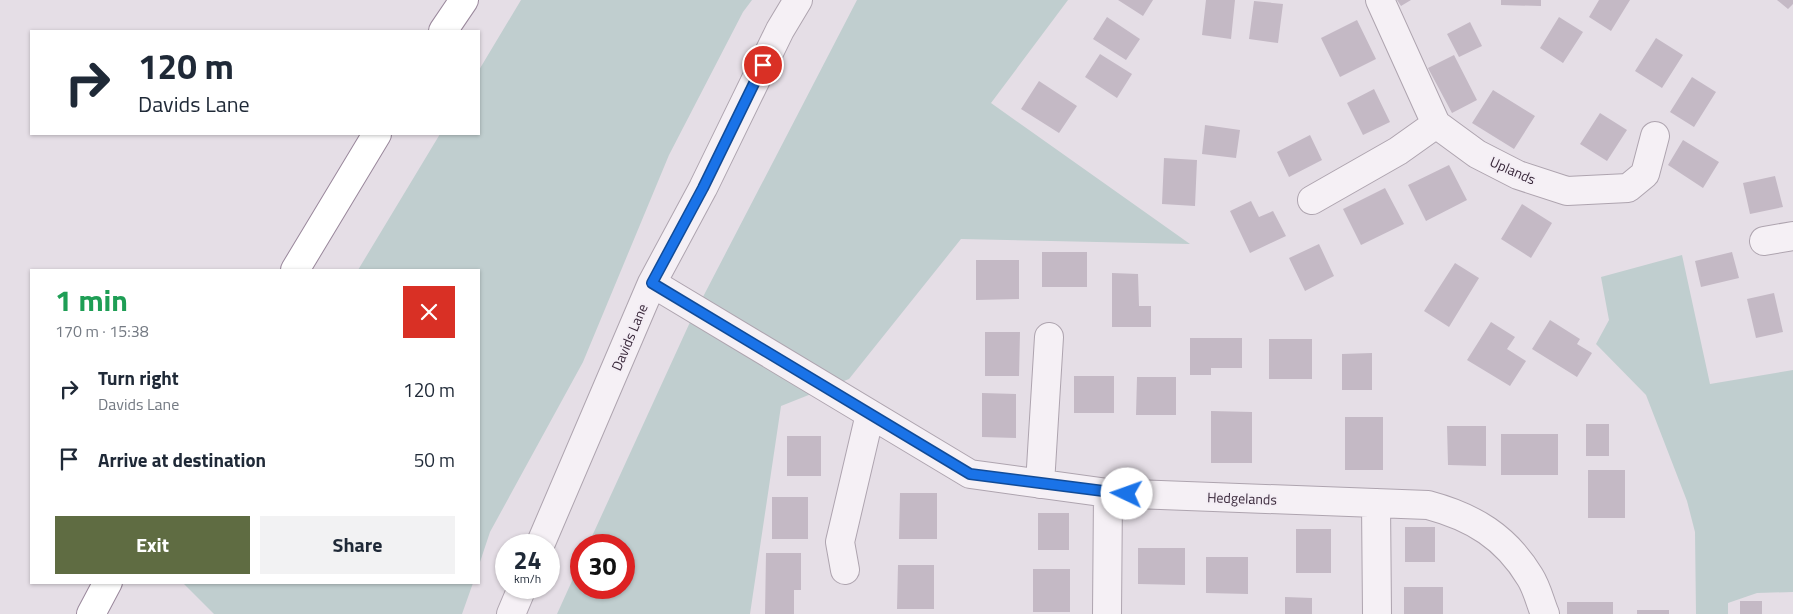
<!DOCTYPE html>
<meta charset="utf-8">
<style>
body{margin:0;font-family:"Titillium Web",sans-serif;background:#f2f2f3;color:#1f2937;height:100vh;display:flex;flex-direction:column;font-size:19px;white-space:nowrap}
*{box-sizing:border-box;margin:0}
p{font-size:16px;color:#747a83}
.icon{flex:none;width:28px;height:28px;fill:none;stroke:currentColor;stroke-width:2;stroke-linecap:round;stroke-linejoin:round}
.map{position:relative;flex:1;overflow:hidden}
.side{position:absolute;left:30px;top:269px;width:450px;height:315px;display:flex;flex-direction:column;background:#fff;border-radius:0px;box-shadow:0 1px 4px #0004}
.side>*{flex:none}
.top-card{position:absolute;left:30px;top:30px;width:450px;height:105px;border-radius:0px;box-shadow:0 1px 4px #0004;background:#fff;color:#1f2937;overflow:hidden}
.speed{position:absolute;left:495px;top:534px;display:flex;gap:10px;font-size:25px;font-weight:700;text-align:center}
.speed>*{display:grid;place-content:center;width:65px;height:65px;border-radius:50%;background:#fff;box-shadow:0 1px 4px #0004;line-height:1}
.speed small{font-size:12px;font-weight:400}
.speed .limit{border:8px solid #d22;background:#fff;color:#111}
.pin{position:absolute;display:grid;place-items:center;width:42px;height:42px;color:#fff;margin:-21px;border:2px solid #fff;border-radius:50%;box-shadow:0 1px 5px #0007}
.me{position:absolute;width:55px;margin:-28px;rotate:273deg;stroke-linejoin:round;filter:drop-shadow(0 0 4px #0008)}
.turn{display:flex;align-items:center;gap:18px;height:105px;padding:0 25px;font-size:22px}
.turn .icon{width:65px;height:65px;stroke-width:2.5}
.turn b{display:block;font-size:35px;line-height:42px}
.round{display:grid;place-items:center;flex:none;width:52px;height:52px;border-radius:0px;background:#f2f2f3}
.headline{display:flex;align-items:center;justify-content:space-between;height:85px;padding:0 25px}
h1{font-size:30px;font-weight:700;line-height:38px;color:#1e9e55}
.action{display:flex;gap:10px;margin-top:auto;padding:10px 25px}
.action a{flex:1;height:58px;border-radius:0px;background:#5f6c42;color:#fff;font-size:20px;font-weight:700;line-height:58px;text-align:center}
.action a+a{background:#f2f2f3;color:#1f2937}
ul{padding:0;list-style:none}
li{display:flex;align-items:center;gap:15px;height:70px;padding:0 25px}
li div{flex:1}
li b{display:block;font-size:19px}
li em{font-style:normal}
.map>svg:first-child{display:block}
</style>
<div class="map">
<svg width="1793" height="614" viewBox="0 0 1793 614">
<rect width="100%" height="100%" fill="#e5dee6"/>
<path fill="#c0cecf" d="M521 0H752L743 12 669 155 583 362 490 532 479 565V270H358L440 134H479V70Z
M857 0H1068L991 103 1190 244 961 239 849 379 781 406 750 614H557L581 561V588H624V545H588L691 320Z
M1682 255 1710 384 1793 370V592L1757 593 1728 603V614H1696L1695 532 1687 501 1646 395 1596 344 1609 320 1601 277Z
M183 583H473L462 614H214Z"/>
<path fill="#c4b9c5" d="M1118 0H1153L1143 16Z
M1206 0H1235L1231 39 1202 35Z
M1397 0H1411L1401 6Z
M1501 0H1541V6L1501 5Z
M1599 0H1630L1611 31 1589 17Z
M1777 0H1793V4L1788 9Z
M1254 1 1283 4 1278 43 1249 39Z
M1107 17 1140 39 1126 60 1093 39Z
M1559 17 1583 32 1563 63 1540 48Z
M1357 20 1376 59 1340 77 1321 38Z
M1470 22 1482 46 1459 57 1447 34Z
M1656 38 1683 55 1662 88 1635 71Z
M1100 54 1132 74 1117 98 1085 77Z
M1454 55 1477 100 1452 113 1428 68Z
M1692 77 1716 92 1694 127 1670 112Z
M1039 81 1077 106 1059 133 1021 109Z
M1374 89 1390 122 1363 135 1347 103Z
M1493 90 1535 116 1514 149 1472 123Z
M1600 113 1627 130 1607 161 1580 144Z
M1205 125 1240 130 1236 158 1202 154Z
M1310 135 1322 160 1289 177 1277 152Z
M1683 140 1719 162 1703 188 1668 165Z
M1164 158 1197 160 1195 206 1162 204Z
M1449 165 1467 200 1426 221 1408 185Z
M1775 176 1783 207 1750 214 1743 183Z
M1385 188 1404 224 1361 245 1343 209Z
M1251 201 1259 217 1273 211 1286 236 1250 253 1230 211Z
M1522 204 1552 223 1531 258 1501 239Z
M1319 244 1334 276 1305 291 1289 258Z
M1042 252H1087V287H1042Z
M1732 252 1739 278 1701 287 1695 261Z
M976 260H1019V299L976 300Z
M1455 263 1479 278 1449 327 1424 311Z
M1112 273 1138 274 1139 306H1151V327H1112Z
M1774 293 1783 332 1756 338 1747 299Z
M1550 320 1580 339 1577 344 1592 353 1577 377 1532 349Z
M1491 322 1515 337 1507 349 1526 361 1510 386 1467 360Z
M985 332H1020L1019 376H985Z
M1190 338H1242V368H1211V375H1190Z
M1269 339H1312V379H1269Z
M1372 353V390H1342V354Z
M1074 376H1114V413H1074Z
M1137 377H1176V415H1136Z
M982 393 1016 394V438L982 437Z
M1211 411 1252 412V463H1211Z
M1345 417H1383V470H1345Z
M1586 424H1609V456H1586Z
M1447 426H1486V466L1448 465Z
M1501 434H1558V475H1501Z
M787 436H821V476H787Z
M1588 470H1625V518H1588Z
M900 493H937V539H899Z
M772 497H808V539H772Z
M1038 513H1069V550H1038Z
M1405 527H1435V562H1405Z
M1296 529H1331V573H1296Z
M1138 548H1185V585L1138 584Z
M766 553H801V590H794V614H765Z
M1206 557H1248V594L1206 593Z
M898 565H934V609H897Z
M1033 569H1070V612H1033Z
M1404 587H1443V614H1404Z
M1285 597 1312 598V614H1285Z
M1740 601H1762V614H1740Z
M1567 602H1613V614H1567Z
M1637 610H1669V614H1637Z"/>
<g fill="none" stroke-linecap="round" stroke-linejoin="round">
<g stroke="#aea4af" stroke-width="30">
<path id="minor" d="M1380 0 1436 124 1477 154 1518 175 1567 191 1628 188 1645 174 1655 136
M1312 200 1398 151 1436 124
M1764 241 1793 236
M652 283 970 474 1108 493 1428 505C1473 517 1506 537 1530 577 1537 588 1540 602 1545 614
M1040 484 1049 337
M1376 503 1377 614
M540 545 652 283 703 188 780 30 798 0
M845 570 840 542 870 414
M511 614 522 588
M1107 614 1108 493"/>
</g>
<g stroke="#99879b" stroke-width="30">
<path id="highway" d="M443 31 464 0
M295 270 377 134
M91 614 108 582"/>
</g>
<use href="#minor" stroke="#f5f0f5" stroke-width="28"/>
<use href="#highway" stroke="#fff" stroke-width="28"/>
</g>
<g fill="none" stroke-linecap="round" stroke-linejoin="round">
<g stroke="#114b97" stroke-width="12">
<path id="route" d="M763 65 703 188 652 283 970 474 1127 494"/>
</g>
<use href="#route" stroke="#1a73e8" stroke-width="9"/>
</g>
<g text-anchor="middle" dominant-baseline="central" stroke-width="4" stroke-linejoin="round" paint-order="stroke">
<g font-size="14" fill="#3a293b" stroke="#f3edf4">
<text transform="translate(1513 170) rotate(24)">Uplands</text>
<text transform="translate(629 337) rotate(-67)">Davids Lane</text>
<text transform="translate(1242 498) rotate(2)">Hedgelands</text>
</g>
</g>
</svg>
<div class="speed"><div>24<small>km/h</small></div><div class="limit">30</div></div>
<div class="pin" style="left:763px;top:65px;background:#d93025"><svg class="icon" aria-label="arrive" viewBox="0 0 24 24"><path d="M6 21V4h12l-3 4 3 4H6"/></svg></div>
<svg class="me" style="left:1127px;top:494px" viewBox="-20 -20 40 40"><circle r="19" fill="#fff"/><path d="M0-13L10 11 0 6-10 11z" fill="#1a73e8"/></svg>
<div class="top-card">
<div class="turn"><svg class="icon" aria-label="right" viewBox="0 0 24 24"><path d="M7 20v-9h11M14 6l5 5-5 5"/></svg><div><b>120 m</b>Davids Lane</div></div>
</div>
<section class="side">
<div class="headline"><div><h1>1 min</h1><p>170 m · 15:38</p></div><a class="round" style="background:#d93025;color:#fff"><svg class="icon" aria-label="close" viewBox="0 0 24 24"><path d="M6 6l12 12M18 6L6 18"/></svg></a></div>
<ul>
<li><svg class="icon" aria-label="right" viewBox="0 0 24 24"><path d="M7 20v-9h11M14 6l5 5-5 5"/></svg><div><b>Turn right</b><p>Davids Lane</p></div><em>120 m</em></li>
<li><svg class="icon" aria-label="arrive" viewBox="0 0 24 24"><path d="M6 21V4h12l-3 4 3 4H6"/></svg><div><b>Arrive at destination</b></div><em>50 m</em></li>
</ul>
<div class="action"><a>Exit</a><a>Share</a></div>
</section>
</div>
